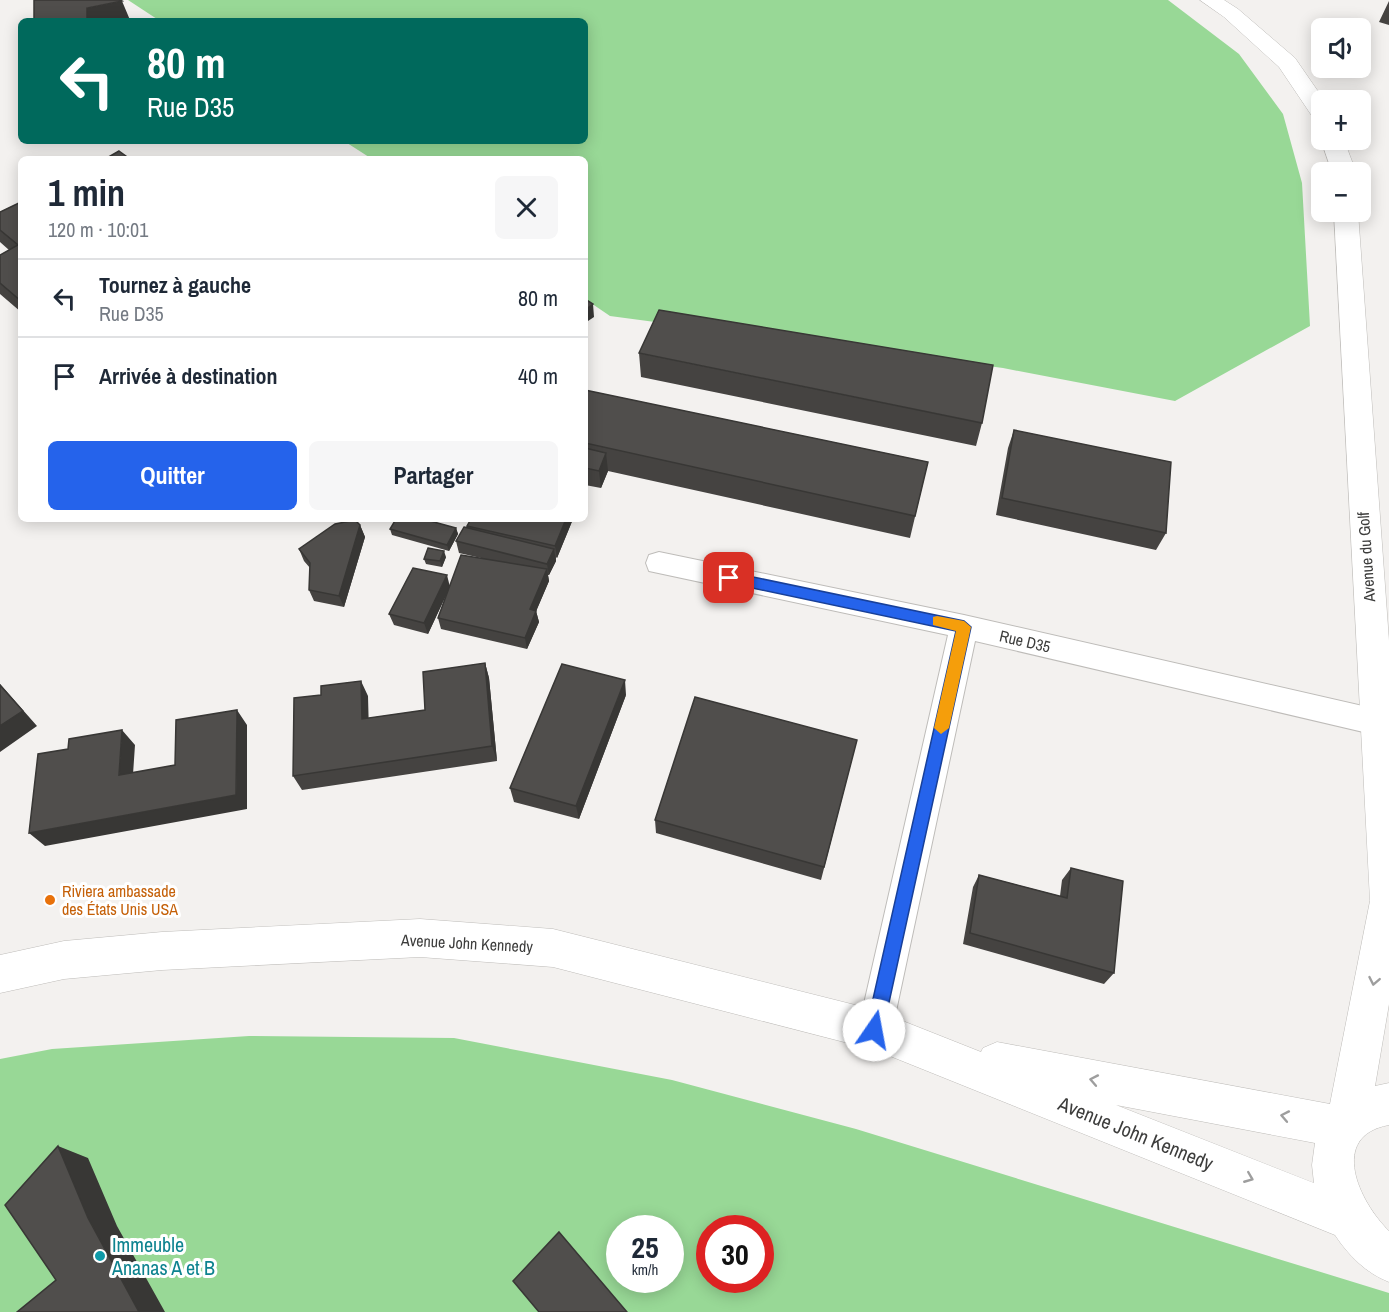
<!DOCTYPE html>
<html lang="fr">
<meta charset="utf-8">
<style>
body{margin:0;font-family:"Archivo Narrow",sans-serif;background:#f6f6f7;color:#1f2937;height:100vh;display:flex;flex-direction:column;font-size:22px;white-space:nowrap}
*{box-sizing:border-box;margin:0}
p{font-size:20px;color:#747a83}
.icon{flex:none;width:33px;height:33px;fill:none;stroke:currentColor;stroke-width:2;stroke-linecap:round;stroke-linejoin:round}
.map{position:relative;flex:1;overflow:hidden}
.details{position:absolute;left:18px;top:156px;width:570px;height:366px;display:flex;flex-direction:column;background:#fff;border-radius:9px;box-shadow:0 3px 15px #0003}
.details>*{flex:none}
.guide{position:absolute;left:18px;top:18px;width:570px;height:126px;border-radius:9px;box-shadow:0 3px 15px #0003;background:#00695c;color:#fff;overflow:hidden}
.controls{position:absolute;left:1311px;top:18px;display:grid;gap:12px}
.controls a{display:grid;place-items:center;width:60px;height:60px;border-radius:9px;background:#fff;box-shadow:0 3px 15px #0003;font-size:30px}
.speed{position:absolute;left:606px;top:1215px;display:flex;gap:12px;font-size:30px;font-weight:700;text-align:center}
.speed>*{display:grid;place-content:center;width:78px;height:78px;border-radius:50%;background:#fff;box-shadow:0 3px 15px #0003;line-height:1}
.speed small{font-size:15px;font-weight:400}
.speed .limit{border:9px solid #d22;background:#fff;color:#111}
.pin{position:absolute;display:grid;place-items:center;width:51px;height:51px;color:#fff;margin:-26px;border-radius:12px;box-shadow:0 3px 9px #0006}
.me{position:absolute;width:66px;margin:-33px;rotate:12deg;stroke-linejoin:round;filter:drop-shadow(0 0 4px #0008)}
.turn{display:flex;align-items:center;gap:21px;height:126px;padding:0 30px;font-size:27px}
.turn .icon{width:78px;height:78px;stroke-width:2.5}
.turn b{display:block;font-size:42px;line-height:51px}
.round{display:grid;place-items:center;flex:none;width:63px;height:63px;border-radius:9px;background:#f6f6f7}
.head{display:flex;align-items:center;justify-content:space-between;height:102px;padding:0 30px}
h1{font-size:36px;font-weight:700;line-height:45px}
.action{display:flex;gap:12px;margin-top:auto;padding:12px 30px}
.action a{flex:1;height:69px;border-radius:9px;background:#2563eb;color:#fff;font-size:24px;font-weight:700;line-height:69px;text-align:center}
.action a+a{background:#f6f6f7;color:#1f2937}
ul{padding:0;list-style:none}
li{display:flex;align-items:center;gap:18px;height:78px;padding:0 30px;border-top:2px solid #e0e1e3}
li div{flex:1}
li b{display:block;font-size:22px}
li em{font-style:normal}
.map>svg:first-child{display:block}
</style>
<div class="map">
<svg width="1389" height="1312" viewBox="0 0 1389 1312">
<rect width="100%" height="100%" fill="#f3f1ef"/>
<path fill="#98d896" fill-rule="evenodd" d="M128 0H1168L1239 54 1283 114 1302 183 1310 326 1175 401 1003 368 610 316 585 299V159H372L344 141H585V21H160Z
M249 1036 454 1038 672 1080 856 1129 1389 1293V1312H0V1059L52 1049ZM620 1228H670V1280H620ZM710 1228H760V1280H710Z"/>
<g fill="none" stroke-linecap="round" stroke-linejoin="round">
<g stroke="#bebcb9" stroke-width="2">
<path id="street" d="M659 552 964 615 1389 712V738L975 641 892 1030 887 1042 875 1047 863 1042 858 1030 948 635 649 571 646 563 649 555Z"/>
</g>
<g stroke="#bebcb9" stroke-width="1">
<path id="secondary" d="M1200 0H1224L1238 9 1295 58 1324 100H1322V121L1314 119 1279 67 1224 17Z
M1321 140H1344L1356 172H1332Z
M1334 212H1358L1389 641V1004L1375 1086 1389 1083V1125C1328 1136 1359 1202 1389 1231V1282C1366 1273 1349 1256 1335 1235L875 1050 553 967 420 957 162 970 64 979 0 993V955L64 941 162 932 420 919 553 929 875 1010 981 1052 983 1048 997 1042 1330 1104 1370 901ZM1116 1105 1315 1143 1312 1165 1314 1183Z"/>
</g>
<use href="#street" fill="#fff" fill-rule="evenodd"/>
<use href="#secondary" fill="#fff" fill-rule="evenodd"/>
</g>
<path fill="#454341" d="M1389 1V25L1379 22Z
M21 202V312L0 294V255L9 250 0 242V212Z
M639 353 982 423 976 446 641 377Z
M585 390 928 462 910 538 608 471 601 488 585 485Z
M1014 430 1166 533 1156 550 996 515 1008 448Z
M573 519 557 558 556 557V561L549 575H548L549 581 536 611 539 622 527 649 441 629 438 618 446 595 428 634 394 625 389 614 450 585 481 558 459 553 456 541 467 528V526Z
M360 525 365 537 344 607 314 601 309 590 310 568 304 561 299 549Z
M456 528 458 534 449 551 392 535 390 529Z
M446 557 442 567 426 564 424 559Z
M485 663 489 678 497 761 302 790 293 776 368 696V718L425 710Z
M626 695 579 819 514 802 510 788Z
M857 740 821 880 656 833 655 820Z
M1071 868 1114 973 1104 984 963 944 973 887 979 875 1060 896 1062 880Z"/>
<path fill="#383735" d="M122 1 130 20 124 21H87V8Z
M593 304 594 317 585 323V310Z
M606 453 608 471 601 488 599 471Z
M566 519H573L557 558 555 546Z
M360 525 365 537 344 607 339 596Z
M456 528 458 534 449 551 447 545Z
M554 549 556 561 549 575 547 564Z
M444 551 446 557 442 567 440 561Z
M547 569 549 581 535 614 536 611 539 622 527 649 525 638 530 609Z
M447 575 450 587 428 634 424 623Z
M485 663 489 678 497 761 492 746Z
M625 680 626 695 579 819 576 806Z
M361 681 368 696 369 734 362 719Z
M0 684 37 726 0 752Z
M237 710 247 725V809L45 846 29 833 236 795Z
M122 730 135 745 132 789 119 775Z
M58 1146 88 1158 117 1226 165 1312H139L88 1218Z"/>
<path fill="#504e4c" stroke="#383735" stroke-width="1.5" d="M34 0H120L122 1 87 8V21H34Z
M119 151 130 159H105Z
M21 202V301L0 283V255L18 245 0 230V212Z
M585 299 593 304 585 310Z
M659 310 993 365 982 423 639 353Z
M585 390 928 462 915 516 585 443Z
M1014 430 1171 462 1166 533 1002 498Z
M585 448 606 453 599 471 585 468Z
M396 519H423L456 528 447 545 390 529Z
M471 519H566L555 546 467 526Z
M355 520 360 525 339 596 309 590 310 563 299 549 335 524Z
M464 527 554 549 547 564 456 541Z
M428 548 444 551 440 561 424 559Z
M461 555 547 569 530 609 536 611 525 638 438 618Z
M413 568 447 575 424 623 389 614Z
M485 663 492 746 293 776 294 698 321 695V686L361 681 362 719 425 710 423 672Z
M562 664 625 680 576 806 510 788Z
M0 685 23 711 0 726Z
M695 697 857 740 824 867 655 820Z
M237 710 236 795 29 833 38 754 68 749 69 739 122 730 119 775 175 765 176 720Z
M1071 868 1123 881 1114 973 970 933 979 875 1067 898Z
M58 1146 88 1218 139 1312H17L56 1280 5 1205Z
M559 1232 627 1312H539L513 1281Z"/>
<defs><path id="oneway-chevron" d="M-2-3.5L2.5 0L-2 3.5" fill="none" stroke-width="1.6" stroke-linecap="round" stroke-linejoin="round" transform="scale(1.5)"/></defs>
<g stroke="#9e9e9e">
<use href="#oneway-chevron" transform="translate(1374 981) rotate(101)"/>
<use href="#oneway-chevron" transform="translate(1094 1080) rotate(-169)"/>
<use href="#oneway-chevron" transform="translate(1285 1116) rotate(-169)"/>
<use href="#oneway-chevron" transform="translate(1249 1178) rotate(22)"/>
</g>
<path fill="#2563eb" stroke="#184099" stroke-width="1.5" d="M729 572 964 621 971 627 883 1030 880 1036 874 1038 869 1036 866 1030 956 631 729 583 722 578Z"/>
<path fill="#f59e0b" d="M937 616 964 621 971 627 949 728 941 734 934 728 956 631 933 625V617Z"/>
<circle fill="#e8710a" stroke="#fff" stroke-width="2" cx="50" cy="900" r="6"/>
<circle fill="#0f9aa8" stroke="#fff" stroke-width="2" cx="100" cy="1256" r="6"/>
<g text-anchor="middle" dominant-baseline="central" stroke-width="6" stroke-linejoin="round" paint-order="stroke">
<g font-size="16" fill="#3d3d3c" stroke="#fff">
<text transform="translate(1366 557) rotate(-94)">Avenue du Golf</text>
<text transform="translate(1025 641) rotate(13)">Rue D35</text>
<text transform="translate(467 943) rotate(3)">Avenue John Kennedy</text>
</g>
<g font-size="16" fill="#c56008" stroke="#fff" text-anchor="start">
<text x="62" y="891">Riviera ambassade<tspan x="62" dy="18">des États Unis USA</tspan></text>
</g>
<g font-size="20" fill="#3d3d3c" stroke="#fff">
<text transform="translate(1136 1133) rotate(22)">Avenue John Kennedy</text>
</g>
<g font-size="20" fill="#0d838f" stroke="#fff" text-anchor="start">
<text x="112" y="1244">Immeuble<tspan x="112" dy="23">Ananas A et B</tspan></text>
</g>
</g>
</svg>
<div class="controls">
<a><svg class="icon" aria-label="sound" viewBox="0 0 24 24"><path d="M4 9h4l5-4v14l-5-4H4zM17 9q2 3 0 6"/></svg></a>
<a>+</a>
<a>−</a>
</div>
<div class="speed"><div>25<small>km/h</small></div><div class="limit">30</div></div>
<div class="pin" style="left:729px;top:578px;background:#d93025"><svg class="icon" aria-label="arrive" viewBox="0 0 24 24"><path d="M6 21V4h12l-3 4 3 4H6"/></svg></div>
<svg class="me" style="left:874px;top:1030px" viewBox="-20 -20 40 40"><circle r="19" fill="#fff"/><path d="M0-13L10 11 0 6-10 11z" fill="#2563eb"/></svg>
<div class="guide">
<div class="turn"><svg class="icon" aria-label="left" viewBox="0 0 24 24"><path d="M17 20v-9H6M10 6l-5 5 5 5"/></svg><div><b>80 m</b>Rue D35</div></div>
</div>
<section class="details">
<div class="head"><div><h1>1 min</h1><p>120 m · 10:01</p></div><a class="round"><svg class="icon" aria-label="close" viewBox="0 0 24 24"><path d="M6 6l12 12M18 6L6 18"/></svg></a></div>
<ul>
<li><svg class="icon" aria-label="left" viewBox="0 0 24 24"><path d="M17 20v-9H6M10 6l-5 5 5 5"/></svg><div><b>Tournez à gauche</b><p>Rue D35</p></div><em>80 m</em></li>
<li><svg class="icon" aria-label="arrive" viewBox="0 0 24 24"><path d="M6 21V4h12l-3 4 3 4H6"/></svg><div><b>Arrivée à destination</b></div><em>40 m</em></li>
</ul>
<div class="action"><a>Quitter</a><a>Partager</a></div>
</section>
</div>
